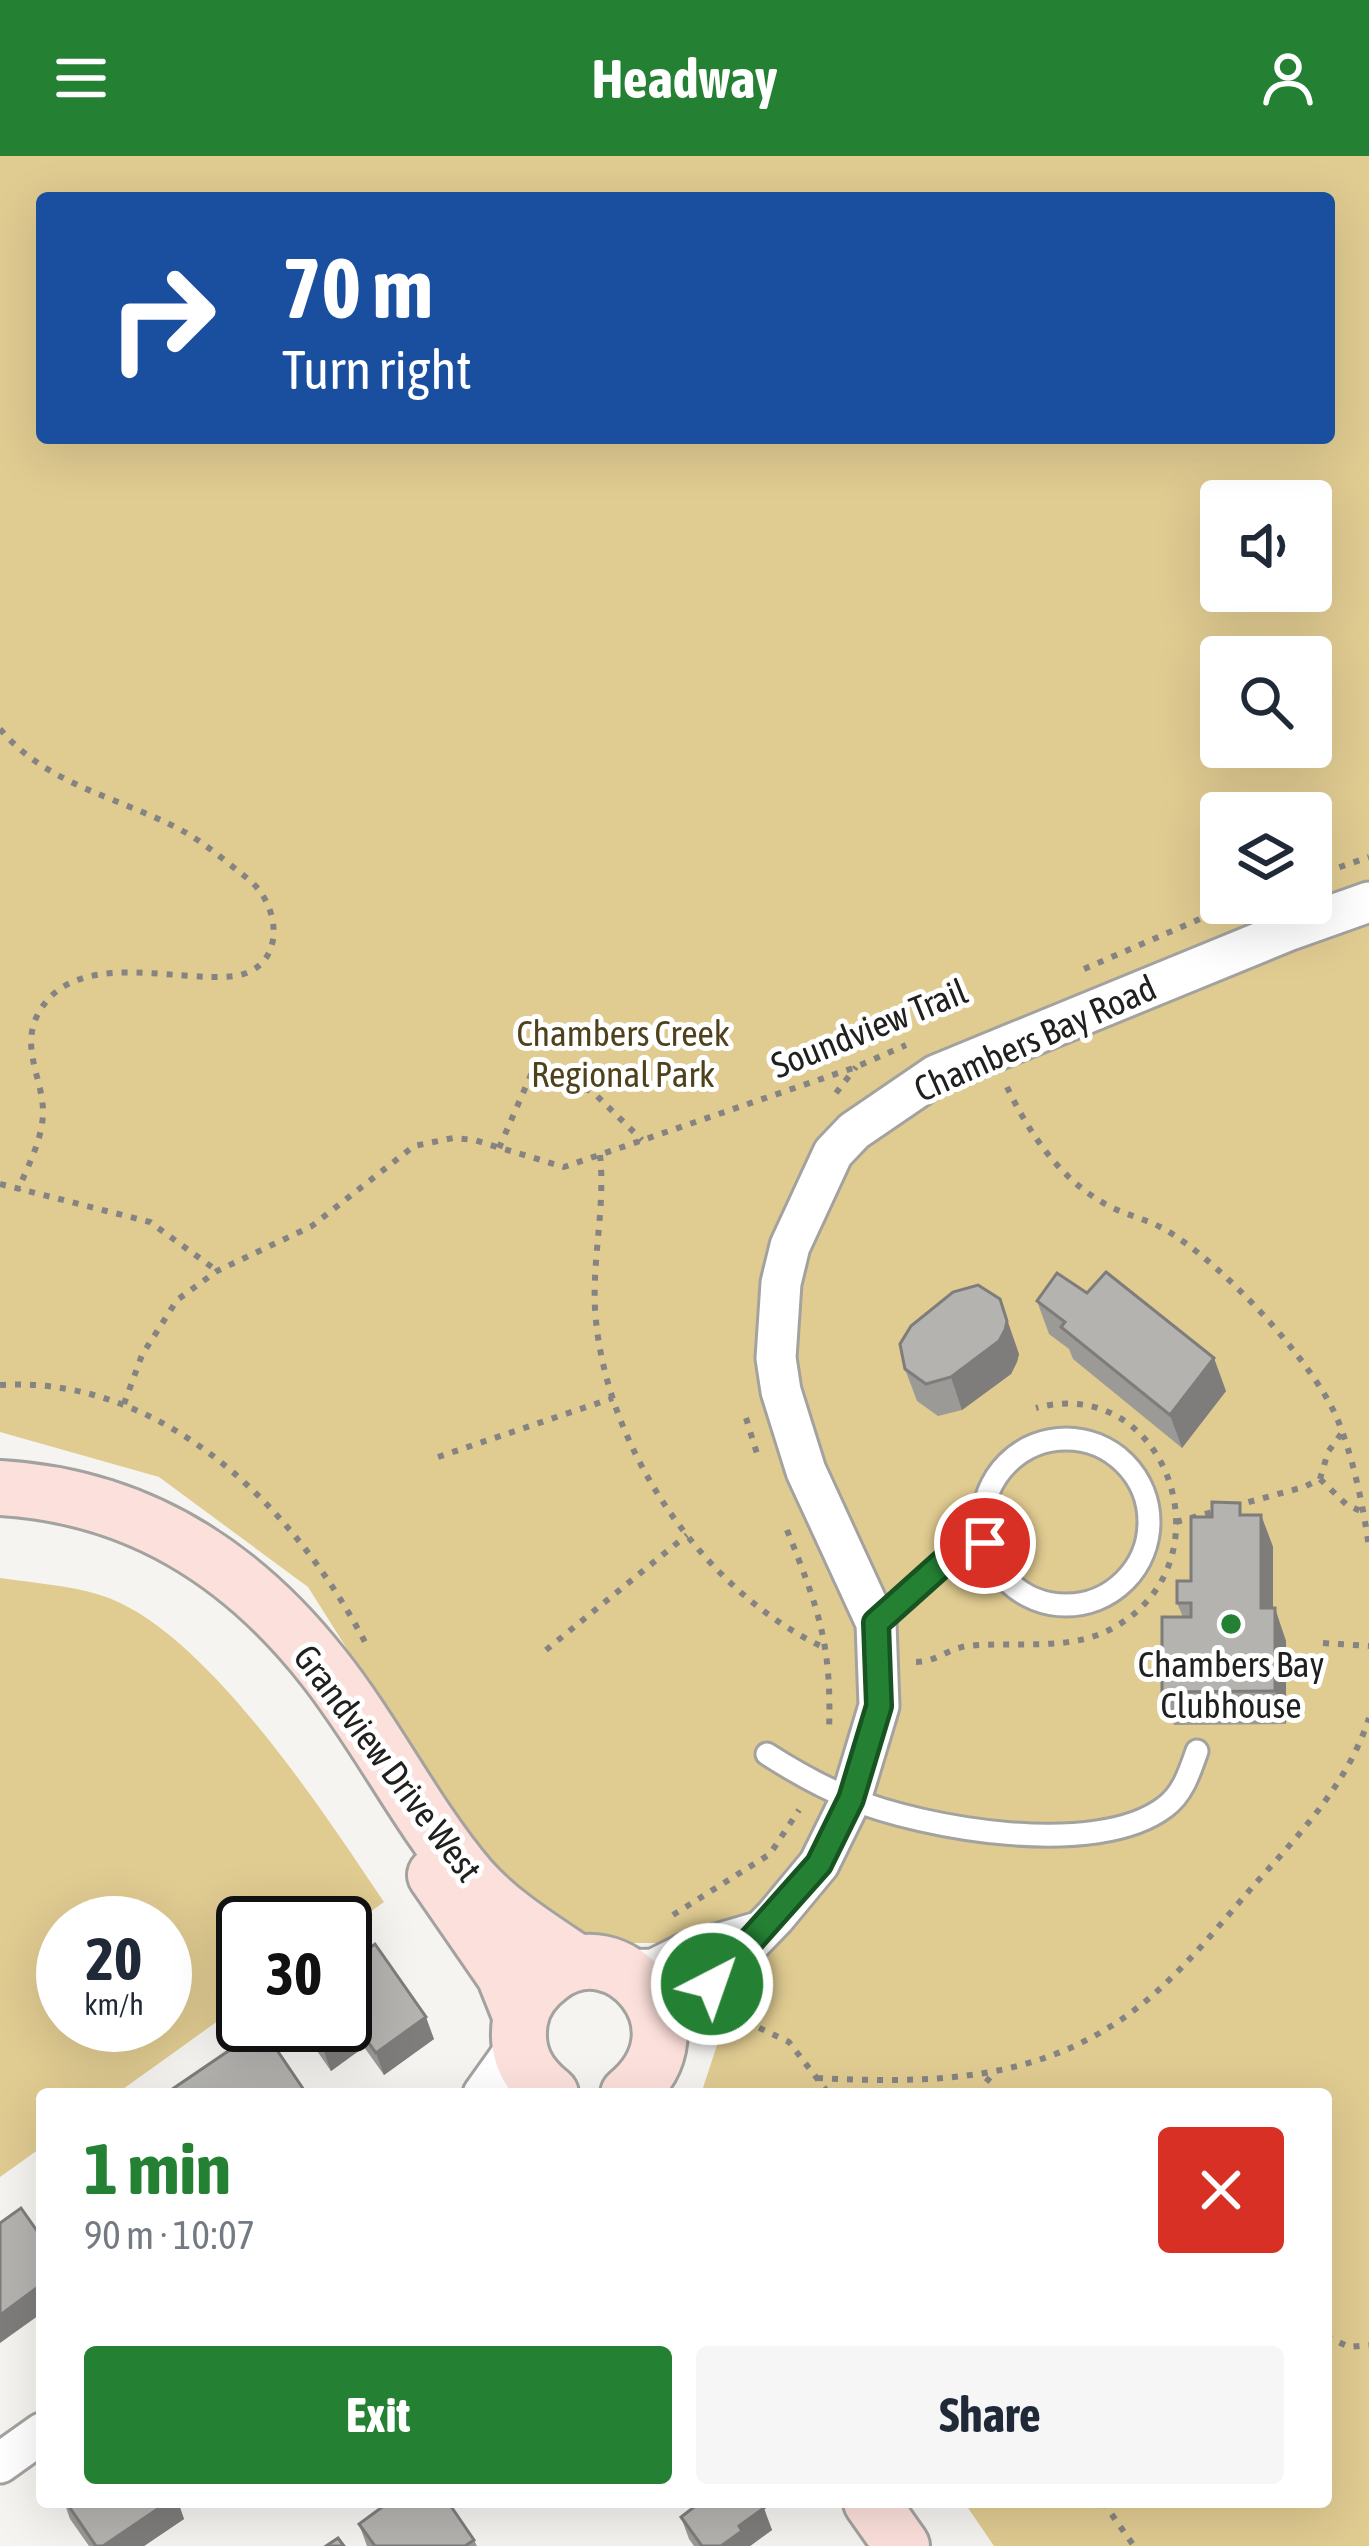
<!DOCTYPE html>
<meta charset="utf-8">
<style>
body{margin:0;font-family:"Asap Condensed",sans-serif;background:#f6f6f7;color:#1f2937;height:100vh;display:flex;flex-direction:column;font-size:45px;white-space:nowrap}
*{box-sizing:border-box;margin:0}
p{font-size:39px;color:#747a83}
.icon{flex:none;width:66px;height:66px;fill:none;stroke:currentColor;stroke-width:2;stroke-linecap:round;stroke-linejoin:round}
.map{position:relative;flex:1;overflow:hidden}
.drawer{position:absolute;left:36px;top:1932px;width:1296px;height:420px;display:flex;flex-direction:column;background:#fff;border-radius:12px;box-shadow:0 12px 48px #0002}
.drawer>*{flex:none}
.top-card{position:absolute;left:36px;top:36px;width:1299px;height:252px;border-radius:12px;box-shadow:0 12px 48px #0002;background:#1a4fa0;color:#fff;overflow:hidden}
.fabs{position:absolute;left:1200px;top:324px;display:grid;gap:24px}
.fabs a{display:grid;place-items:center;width:132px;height:132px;border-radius:12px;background:#fff;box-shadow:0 12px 48px #0002;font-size:60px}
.speed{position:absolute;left:36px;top:1740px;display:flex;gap:24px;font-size:60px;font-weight:700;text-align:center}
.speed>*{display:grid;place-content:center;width:156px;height:156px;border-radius:50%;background:#fff;box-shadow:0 12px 48px #0002;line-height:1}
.speed small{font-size:30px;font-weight:400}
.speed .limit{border:6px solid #111;border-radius:18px;background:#fff;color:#111}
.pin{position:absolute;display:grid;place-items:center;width:102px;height:102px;color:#fff;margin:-51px;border:6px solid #fff;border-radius:50%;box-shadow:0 3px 12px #0007}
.me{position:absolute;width:132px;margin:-66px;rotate:41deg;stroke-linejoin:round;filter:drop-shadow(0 0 9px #0008)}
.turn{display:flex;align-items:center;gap:42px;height:252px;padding:0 48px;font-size:54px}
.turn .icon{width:156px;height:156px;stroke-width:2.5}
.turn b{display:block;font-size:84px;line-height:102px}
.round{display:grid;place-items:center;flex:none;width:126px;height:126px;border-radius:12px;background:#f6f6f7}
.headline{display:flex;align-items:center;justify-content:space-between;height:204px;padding:0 48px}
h1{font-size:72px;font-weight:700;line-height:90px;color:#248133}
.action{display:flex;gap:24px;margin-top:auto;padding:24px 48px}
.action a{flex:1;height:138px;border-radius:12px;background:#248133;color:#fff;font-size:48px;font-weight:700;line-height:138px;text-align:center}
.action a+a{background:#f6f6f7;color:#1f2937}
header{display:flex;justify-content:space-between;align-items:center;height:156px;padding:0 48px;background:#248133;color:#fff;font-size:54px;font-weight:700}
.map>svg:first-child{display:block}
</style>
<header><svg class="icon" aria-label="menu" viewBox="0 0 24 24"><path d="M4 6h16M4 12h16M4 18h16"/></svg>Headway<svg class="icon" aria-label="person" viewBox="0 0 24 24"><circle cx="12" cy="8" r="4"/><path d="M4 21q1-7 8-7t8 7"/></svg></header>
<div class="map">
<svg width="1369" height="2390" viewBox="0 0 1369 2390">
<rect width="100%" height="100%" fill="#f5f4f1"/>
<path fill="#e0cb91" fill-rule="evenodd" d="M0 0H1369V2390H994L964 2346H1326V1938H701L717 1889 661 1787H594L535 1754 469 1686 308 1431 159 1321 0 1276ZM42 42H1329V282H42ZM1221 345H1311V435H1221ZM1221 501H1311V591H1221ZM1221 657H1311V747H1221Z
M0 1422C33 1427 68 1429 100 1439 203 1470 324 1657 384 1746L345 1774V1767H243V1847L116 1938H42V1991L0 2021ZM165 1767V1869H63V1767Z"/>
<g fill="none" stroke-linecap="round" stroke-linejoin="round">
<g stroke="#a3a29f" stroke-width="27">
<path id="lane" d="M983 1366a83 83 0 1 1 166 0a83 83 0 1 1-166 0Z
M876 1467 943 1407 985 1387
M767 1598C792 1614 820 1630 849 1642 924 1673 1097 1703 1165 1651 1183 1638 1190 1615 1197 1595"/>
</g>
<g stroke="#a3a29f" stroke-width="45">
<path id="street" d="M621 1814 654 1813 686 1797 758 1776
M660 1880 775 1761 819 1708 851 1643 879 1550 876 1467 806 1315 781 1235 776 1202 781 1127 790 1090 833 997 854 975 936 919 1290 774 1369 746
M483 1938 518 1889
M0 2307 42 2277"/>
</g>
<g stroke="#a3a29f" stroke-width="60">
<path id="secondary" d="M0 1332C136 1340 241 1406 324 1512 377 1579 415 1658 470 1723 500 1757 541 1782 578 1807
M435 1719 504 1819 520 1859
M551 1938C527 1919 515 1897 520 1865 523 1847 535 1831 550 1820 617 1768 709 1871 628 1938
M871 2346 902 2390"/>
</g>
<path stroke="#858483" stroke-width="6" stroke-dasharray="6 9" stroke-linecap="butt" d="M0 573C48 630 117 640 181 674 204 686 226 706 247 722 283 750 286 813 234 820 176 827 73 791 38 858 20 892 43 923 43 956 43 982 28 1010 18 1034
M1311 721 1369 701
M1084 813 1237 747
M1007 931C1030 979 1063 1028 1113 1052 1130 1060 1148 1064 1164 1073 1219 1104 1310 1202 1336 1260 1352 1296 1364 1353 1369 1392
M836 937 856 911
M499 992 537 905 595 938 642 984
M600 999C606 1054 590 1110 596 1165 609 1297 706 1438 827 1493
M0 1028 150 1066 216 1114
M0 1229C164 1219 296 1353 366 1488
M124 1248 142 1199 177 1144 217 1115 312 1070 414 990 453 982 474 984 564 1011 856 911 906 889
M746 1262 758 1301
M438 1301 613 1242
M1320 1323 1347 1349 1363 1356
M1234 1350 1304 1331 1320 1323 1328 1296 1341 1278
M1176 1366 1216 1355
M787 1374C819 1454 832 1489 829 1576
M1323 1487 1369 1490
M546 1494 687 1379
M916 1506C936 1506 949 1492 968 1490 1015 1485 1070 1496 1113 1472 1234 1406 1166 1216 1036 1252
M673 1759 770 1698 799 1654
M732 1859 789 1886 829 1938
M817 1922C924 1927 1027 1927 1119 1865 1172 1830 1214 1775 1255 1728 1300 1678 1348 1627 1369 1562
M977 1938 991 1920
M1326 2180 1349 2191 1369 2189
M1103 2346 1134 2390"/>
<use href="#lane" stroke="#fff" stroke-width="21"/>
<use href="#street" stroke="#fff" stroke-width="39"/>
<use href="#secondary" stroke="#fce0db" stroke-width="54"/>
</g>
<path fill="#9b9a97" d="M1037 1145 1226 1235 1182 1292 1073 1203 1069 1193 1049 1178Z
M1019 1198 1017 1206 1011 1218 962 1254 938 1260 917 1245 905 1213Z
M1245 1359H1261L1273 1391V1452L1286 1485V1568L1174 1569 1162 1536 1183 1461 1177 1447 1191 1425Z
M299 1869H345L434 1883 384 1919 364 1891 331 1915Z
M64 2346H178L184 2363 144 2390H89L70 2363Z
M692 2346H760L772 2374 750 2390H694L689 2383 681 2361 694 2352Z
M359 2368 474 2384 477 2390H367Z"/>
<path fill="#7e7d7b" d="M1000 1143 1019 1198 1017 1206 1011 1218 962 1254 951 1221Z
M1214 1202 1226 1235 1182 1292 1170 1259Z
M1261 1359 1273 1391V1485L1261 1452Z
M1275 1452 1286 1485V1568L1275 1535Z
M426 1861 434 1883 384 1919 376 1897Z
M356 1869 364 1891 331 1915 323 1892Z
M42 2128V2157L0 2187V2159Z
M168 2346H178L184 2363 144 2390H103Z
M764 2352 772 2374 750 2390H721L739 2370Z"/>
<path fill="#b4b3b0" stroke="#7e7d7b" stroke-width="3" d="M1106 1116 1214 1202 1170 1259 1061 1171 1065 1166 1037 1145 1057 1117 1087 1137Z
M978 1129 1000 1143 1007 1165 1005 1174 999 1185 951 1221 926 1228 905 1213 900 1188 911 1170 953 1136Z
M1212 1346 1240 1347V1359H1261V1452H1275V1535L1162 1536V1461H1191V1447H1177V1425H1191V1361H1212Z
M375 1788 426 1861 376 1897 356 1869 323 1892 307 1869H345V1809Z
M262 1872 304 1934 298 1938H169L168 1936Z
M21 2052 42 2082V2128L0 2159V2067Z
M66 2346H168L103 2390H96Z
M389 2346H448L474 2384 465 2390H375L359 2368Z
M696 2346H760L764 2352 739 2370 742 2375 721 2390H702L681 2361 698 2348Z
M338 2382 344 2390H326Z"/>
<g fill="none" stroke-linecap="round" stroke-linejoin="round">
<g stroke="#175421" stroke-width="30">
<path id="route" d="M712 1828 819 1708 851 1643 879 1550 876 1467 943 1407 985 1387"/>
</g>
<use href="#route" stroke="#248133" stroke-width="21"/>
</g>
<circle fill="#248133" stroke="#fff" stroke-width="4.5" cx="1231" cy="1468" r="12"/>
<g text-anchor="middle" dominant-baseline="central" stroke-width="10" stroke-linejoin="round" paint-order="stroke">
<g font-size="36" fill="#20201f" stroke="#fff">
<text transform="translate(869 872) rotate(-22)">Soundview Trail</text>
<text transform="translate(1035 882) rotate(-24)">Chambers Bay Road</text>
<text transform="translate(388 1607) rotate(53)">Grandview Drive West</text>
</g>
<g font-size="36" fill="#4f411b" stroke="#fff">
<text x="623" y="877">Chambers Creek<tspan x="623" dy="41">Regional Park</tspan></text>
</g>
<g font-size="36" fill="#20201f" stroke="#fff">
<text x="1231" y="1508">Chambers Bay<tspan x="1231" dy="41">Clubhouse</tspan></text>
</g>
</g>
</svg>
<div class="fabs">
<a><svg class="icon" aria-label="sound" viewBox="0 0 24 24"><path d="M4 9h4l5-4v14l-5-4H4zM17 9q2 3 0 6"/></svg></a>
<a><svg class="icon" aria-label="search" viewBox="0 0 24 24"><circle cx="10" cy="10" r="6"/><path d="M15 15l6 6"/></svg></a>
<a><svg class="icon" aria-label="layers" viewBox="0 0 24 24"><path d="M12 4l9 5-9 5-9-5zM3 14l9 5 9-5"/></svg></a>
</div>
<div class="speed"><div>20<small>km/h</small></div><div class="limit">30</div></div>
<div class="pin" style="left:985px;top:1387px;background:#d93025"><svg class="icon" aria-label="arrive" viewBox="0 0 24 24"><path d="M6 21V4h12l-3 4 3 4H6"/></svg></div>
<svg class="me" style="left:712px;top:1828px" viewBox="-20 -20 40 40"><circle r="17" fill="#248133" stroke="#fff" stroke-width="3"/><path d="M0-11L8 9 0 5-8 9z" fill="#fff"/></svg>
<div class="top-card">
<div class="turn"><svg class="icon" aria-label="right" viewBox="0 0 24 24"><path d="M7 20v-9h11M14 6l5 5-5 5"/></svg><div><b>70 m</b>Turn right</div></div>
</div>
<section class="drawer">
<div class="headline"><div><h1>1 min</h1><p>90 m · 10:07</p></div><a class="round" style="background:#d93025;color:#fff"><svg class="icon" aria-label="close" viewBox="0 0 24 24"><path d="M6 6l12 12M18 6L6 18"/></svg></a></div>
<div class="action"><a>Exit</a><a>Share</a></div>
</section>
</div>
